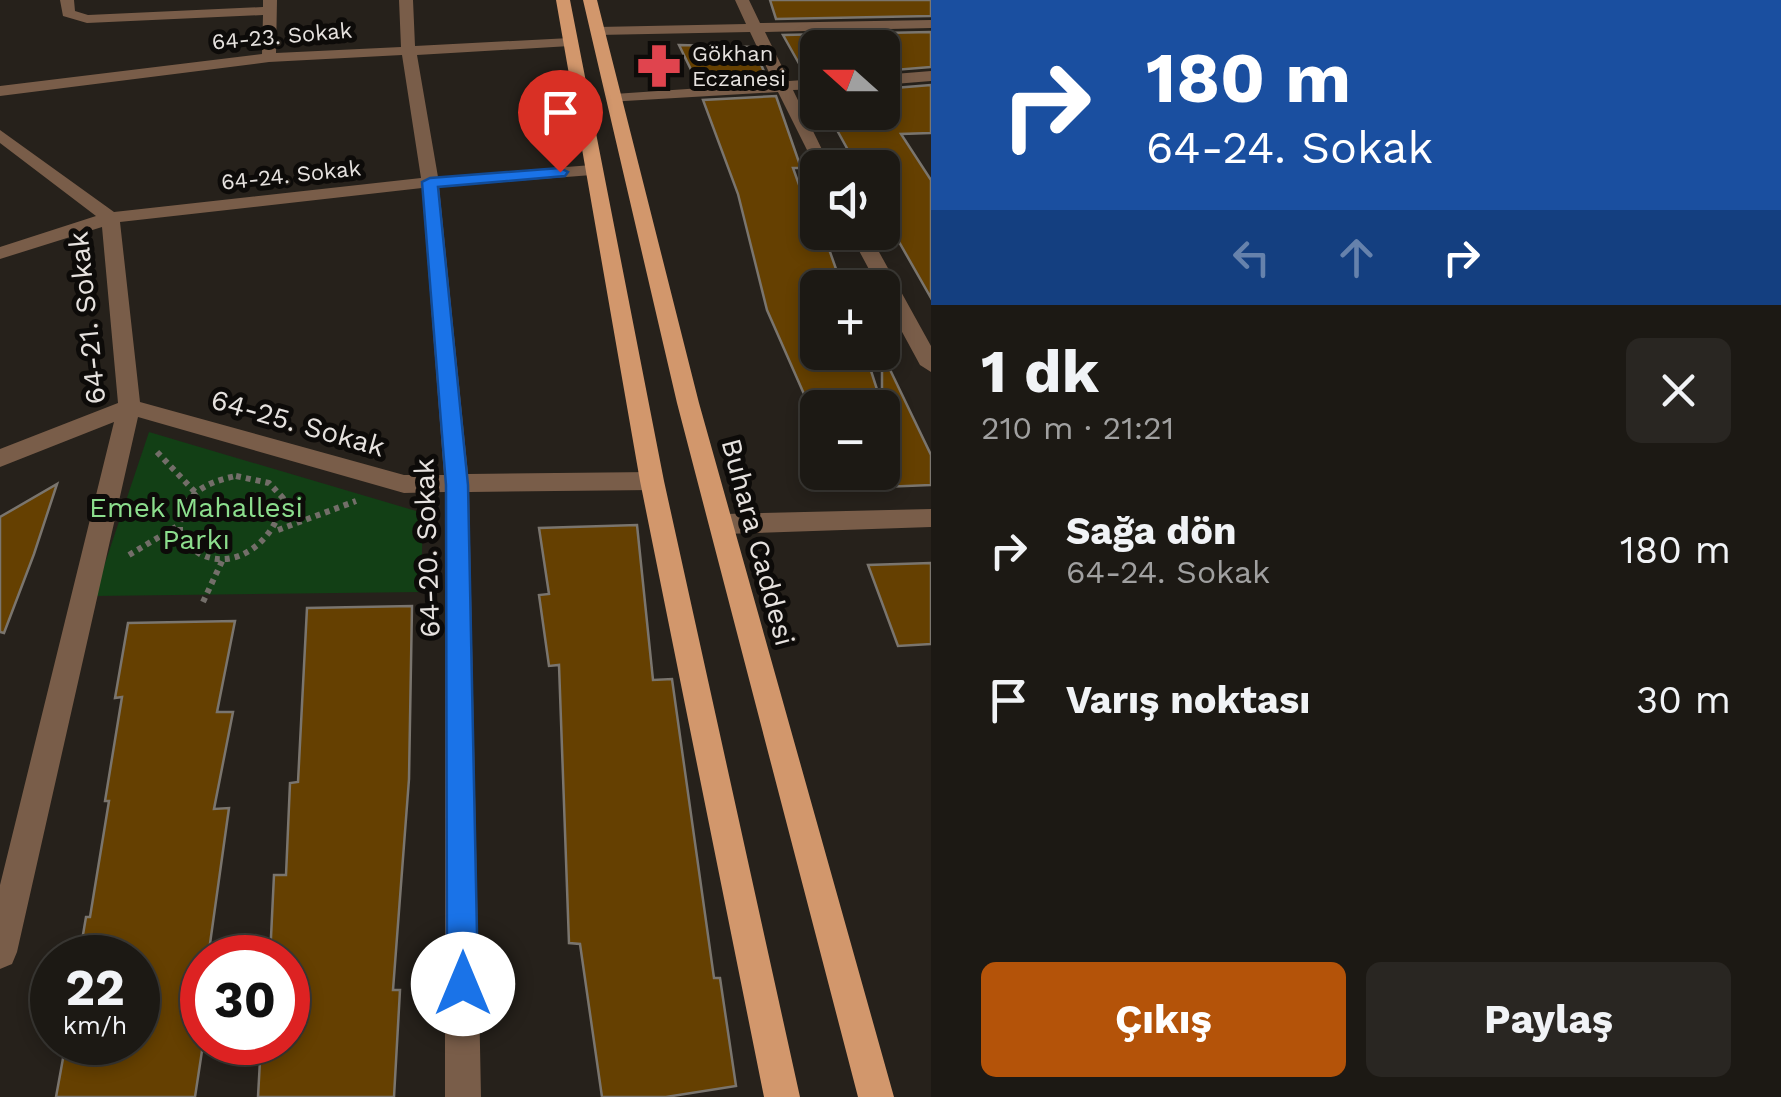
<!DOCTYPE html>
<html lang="tr">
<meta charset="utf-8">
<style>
body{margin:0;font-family:"Work Sans",sans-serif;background:#292622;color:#f1f3f6;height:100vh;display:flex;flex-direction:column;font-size:38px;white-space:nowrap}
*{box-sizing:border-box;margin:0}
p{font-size:32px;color:#a0a0a0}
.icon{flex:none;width:55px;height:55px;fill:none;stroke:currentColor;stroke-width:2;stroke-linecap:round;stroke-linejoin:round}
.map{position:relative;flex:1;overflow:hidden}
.panel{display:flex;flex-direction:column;background:#1c1914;width:850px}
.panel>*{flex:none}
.hud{background:#1a4fa0;color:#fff;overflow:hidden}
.needle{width:65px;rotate:291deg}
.fabs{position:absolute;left:800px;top:30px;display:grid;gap:20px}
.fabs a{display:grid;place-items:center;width:100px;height:100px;border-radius:15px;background:#1c1914;box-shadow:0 5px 15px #0003,0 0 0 2px #3a3834;font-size:50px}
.speed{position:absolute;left:30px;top:935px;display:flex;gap:20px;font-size:50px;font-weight:700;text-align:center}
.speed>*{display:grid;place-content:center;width:130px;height:130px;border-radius:50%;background:#1c1914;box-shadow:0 5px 15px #0003,0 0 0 2px #3a3834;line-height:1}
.speed small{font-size:25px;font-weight:400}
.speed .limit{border:15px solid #d22;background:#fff;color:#111}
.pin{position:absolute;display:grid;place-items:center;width:85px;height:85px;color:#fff;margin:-102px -42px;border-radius:50% 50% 50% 0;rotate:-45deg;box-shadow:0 0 10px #0007}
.pin .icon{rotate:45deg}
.me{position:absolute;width:110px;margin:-55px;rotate:0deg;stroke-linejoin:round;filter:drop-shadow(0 0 8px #0008)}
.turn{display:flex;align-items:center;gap:35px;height:210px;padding:0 50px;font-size:45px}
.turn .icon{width:130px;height:130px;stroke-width:2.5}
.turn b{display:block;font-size:70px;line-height:85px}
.lanes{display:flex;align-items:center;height:95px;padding:0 50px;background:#0003;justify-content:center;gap:50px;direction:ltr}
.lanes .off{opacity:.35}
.round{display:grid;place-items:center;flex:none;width:105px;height:105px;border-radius:15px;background:#292622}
.head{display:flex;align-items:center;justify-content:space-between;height:170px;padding:0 50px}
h1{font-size:60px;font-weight:700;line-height:75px}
.button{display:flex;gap:20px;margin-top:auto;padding:20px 50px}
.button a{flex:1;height:115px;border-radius:15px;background:#b45309;color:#fff;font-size:40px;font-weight:700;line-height:115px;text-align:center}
.button a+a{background:#292622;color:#f1f3f6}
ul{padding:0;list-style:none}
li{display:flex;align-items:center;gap:30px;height:150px;padding:0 50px}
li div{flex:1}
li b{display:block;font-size:38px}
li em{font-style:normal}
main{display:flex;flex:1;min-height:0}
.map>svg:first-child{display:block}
</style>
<main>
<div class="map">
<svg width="931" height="1097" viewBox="0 0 931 1097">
<rect width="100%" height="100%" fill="#26211b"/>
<path fill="#123f15" d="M149 432 423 513 421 592 94 596Z"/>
<path fill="#654001" stroke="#7a756e" stroke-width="2.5" d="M770 0H931V16L776 19Z
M931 32V67L882 71V48H818V75L806 76 783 35Z
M679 45 753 47 768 80 698 84Z
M931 85V133L901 134 931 180V298L882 212V168H858L827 112H882V89Z
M776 96 801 168H793L817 235H824L841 283H818V352H865L882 405V353L931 455V485L882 487V408H818L815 419 767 310 738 194 703 100Z
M57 484 34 554 4 633 0 632V517Z
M637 525 653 680 672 679 714 978H720L736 1086 666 1097H602L580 944 569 943 559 665 549 666 539 595 549 594 539 528Z
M931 563V644L898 646 868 565Z
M412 606 409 779 393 990H400L394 1097H258L261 1042H288V958H270L274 875H286L290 783 298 782 307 608Z
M235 621 217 712H233L214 809 229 808 208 958H202V1051L195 1097H56L66 1042H138V958H79L86 917H90L109 801H105L122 697 115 698 128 623Z"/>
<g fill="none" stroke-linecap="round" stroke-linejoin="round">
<path stroke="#736e69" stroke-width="6" stroke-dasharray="5 5" stroke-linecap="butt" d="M157 452 195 492
M236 476 269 483 283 498C279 534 241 572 202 555 193 551 186 539 180 531 179 496 205 482 236 476Z
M278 530 356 501
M129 555 179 525
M203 602 224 557"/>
<path fill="#795d49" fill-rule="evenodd" d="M60 0H74L75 11 88 15 263 7V0H277L276 53 401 47 399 0H413L415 46 570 38 577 42 570 46 417 55 438 177 592 165 601 170 592 175 439 187 468 474 652 472 664 481 652 490 469 492 481 1097H445V492L404 493 138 417 17 952 12 964 0 969V885L114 422 0 467V449L118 403 102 227 0 259V247L96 216 0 143V130L114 212 421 178 402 55 269 62 0 96V86L262 54 263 15 87 23 63 16ZM422 188 444 475H404L140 402 120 222Z
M735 0H749L760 23 931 20V28L765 32 789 81 818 79V89L793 90 831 168H818V172L778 92 608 102V96L614 94 774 83 750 32 598 35 591 31 598 27 746 24Z
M931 71V81L882 85V75Z
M849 232H868L931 346V372L920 365 882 295V288H879Z
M931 509V527L724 534 715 531 712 524 715 517 724 514Z"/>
<path fill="#d2976c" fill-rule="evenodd" d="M556 0H570L664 481 800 1097H764L640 481Z
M583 0H597L699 403 894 1097H858L677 403Z"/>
</g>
<path fill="#1a73e8" stroke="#114b97" stroke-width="2.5" d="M560 168 568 172 565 176 438 187 468 485 478 984 474 995 463 999 452 995 447 984 446 485 422 182 430 178Z"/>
<defs>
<g id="pharmacy-bare" transform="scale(3.45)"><path d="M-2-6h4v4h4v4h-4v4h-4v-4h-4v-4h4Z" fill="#e0444e" stroke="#0d0b09" stroke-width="2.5" paint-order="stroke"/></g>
</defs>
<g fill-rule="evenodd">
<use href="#pharmacy-bare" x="659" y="66"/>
</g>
<g text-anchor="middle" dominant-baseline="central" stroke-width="10" stroke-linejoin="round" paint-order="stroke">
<g font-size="22" fill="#e6e2df" stroke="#0d0b09">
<text transform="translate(282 36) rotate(-5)">64-23. Sokak</text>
<text transform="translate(291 175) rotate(-6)">64-24. Sokak</text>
</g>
<g font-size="22" fill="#e6e2df" stroke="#0d0b09" text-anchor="start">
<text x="692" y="53">Gökhan<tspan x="692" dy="25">Eczanesi</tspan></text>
</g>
<g font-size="28" fill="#e6e2df" stroke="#0d0b09">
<text transform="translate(87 318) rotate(-96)">64-21. Sokak</text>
<text transform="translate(298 423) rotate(16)">64-25. Sokak</text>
<text transform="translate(758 542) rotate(75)">Buhara Caddesi</text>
<text transform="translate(427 548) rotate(-92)">64-20. Sokak</text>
</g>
<g font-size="28" fill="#8cde8d" stroke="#0d0b09">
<text x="196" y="507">Emek Mahallesi<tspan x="196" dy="32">Parkı</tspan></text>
</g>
</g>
</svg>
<div class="fabs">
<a><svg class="needle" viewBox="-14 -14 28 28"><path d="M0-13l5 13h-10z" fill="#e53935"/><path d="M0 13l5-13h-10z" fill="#a0a0a0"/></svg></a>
<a><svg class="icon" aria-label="sound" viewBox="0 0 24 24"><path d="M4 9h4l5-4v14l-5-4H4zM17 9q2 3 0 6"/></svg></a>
<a>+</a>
<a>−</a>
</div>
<div class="speed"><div>22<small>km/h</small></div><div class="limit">30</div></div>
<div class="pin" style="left:560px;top:172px;background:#d93025"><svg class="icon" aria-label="arrive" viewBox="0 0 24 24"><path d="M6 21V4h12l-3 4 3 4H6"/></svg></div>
<svg class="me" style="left:463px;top:984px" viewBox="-20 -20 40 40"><circle r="19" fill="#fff"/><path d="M0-13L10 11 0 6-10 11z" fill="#1a73e8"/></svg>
</div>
<section class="panel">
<div class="hud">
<div class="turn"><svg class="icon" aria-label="right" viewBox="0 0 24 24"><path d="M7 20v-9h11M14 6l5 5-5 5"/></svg><div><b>180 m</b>64-24. Sokak</div></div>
<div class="lanes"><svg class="icon off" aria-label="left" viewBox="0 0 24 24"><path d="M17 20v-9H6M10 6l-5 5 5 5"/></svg><svg class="icon off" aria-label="ahead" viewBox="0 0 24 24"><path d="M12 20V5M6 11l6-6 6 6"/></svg><svg class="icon" aria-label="right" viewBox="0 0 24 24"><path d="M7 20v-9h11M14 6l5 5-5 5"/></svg></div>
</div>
<div class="head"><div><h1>1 dk</h1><p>210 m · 21:21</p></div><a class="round"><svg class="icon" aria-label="close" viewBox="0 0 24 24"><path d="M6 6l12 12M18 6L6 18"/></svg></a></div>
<ul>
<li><svg class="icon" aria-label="right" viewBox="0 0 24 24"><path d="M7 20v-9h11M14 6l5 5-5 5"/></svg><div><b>Sağa dön</b><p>64-24. Sokak</p></div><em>180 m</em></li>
<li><svg class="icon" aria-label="arrive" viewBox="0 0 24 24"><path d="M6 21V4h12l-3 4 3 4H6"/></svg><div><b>Varış noktası</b></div><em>30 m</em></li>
</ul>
<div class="button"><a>Çıkış</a><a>Paylaş</a></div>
</section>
</main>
